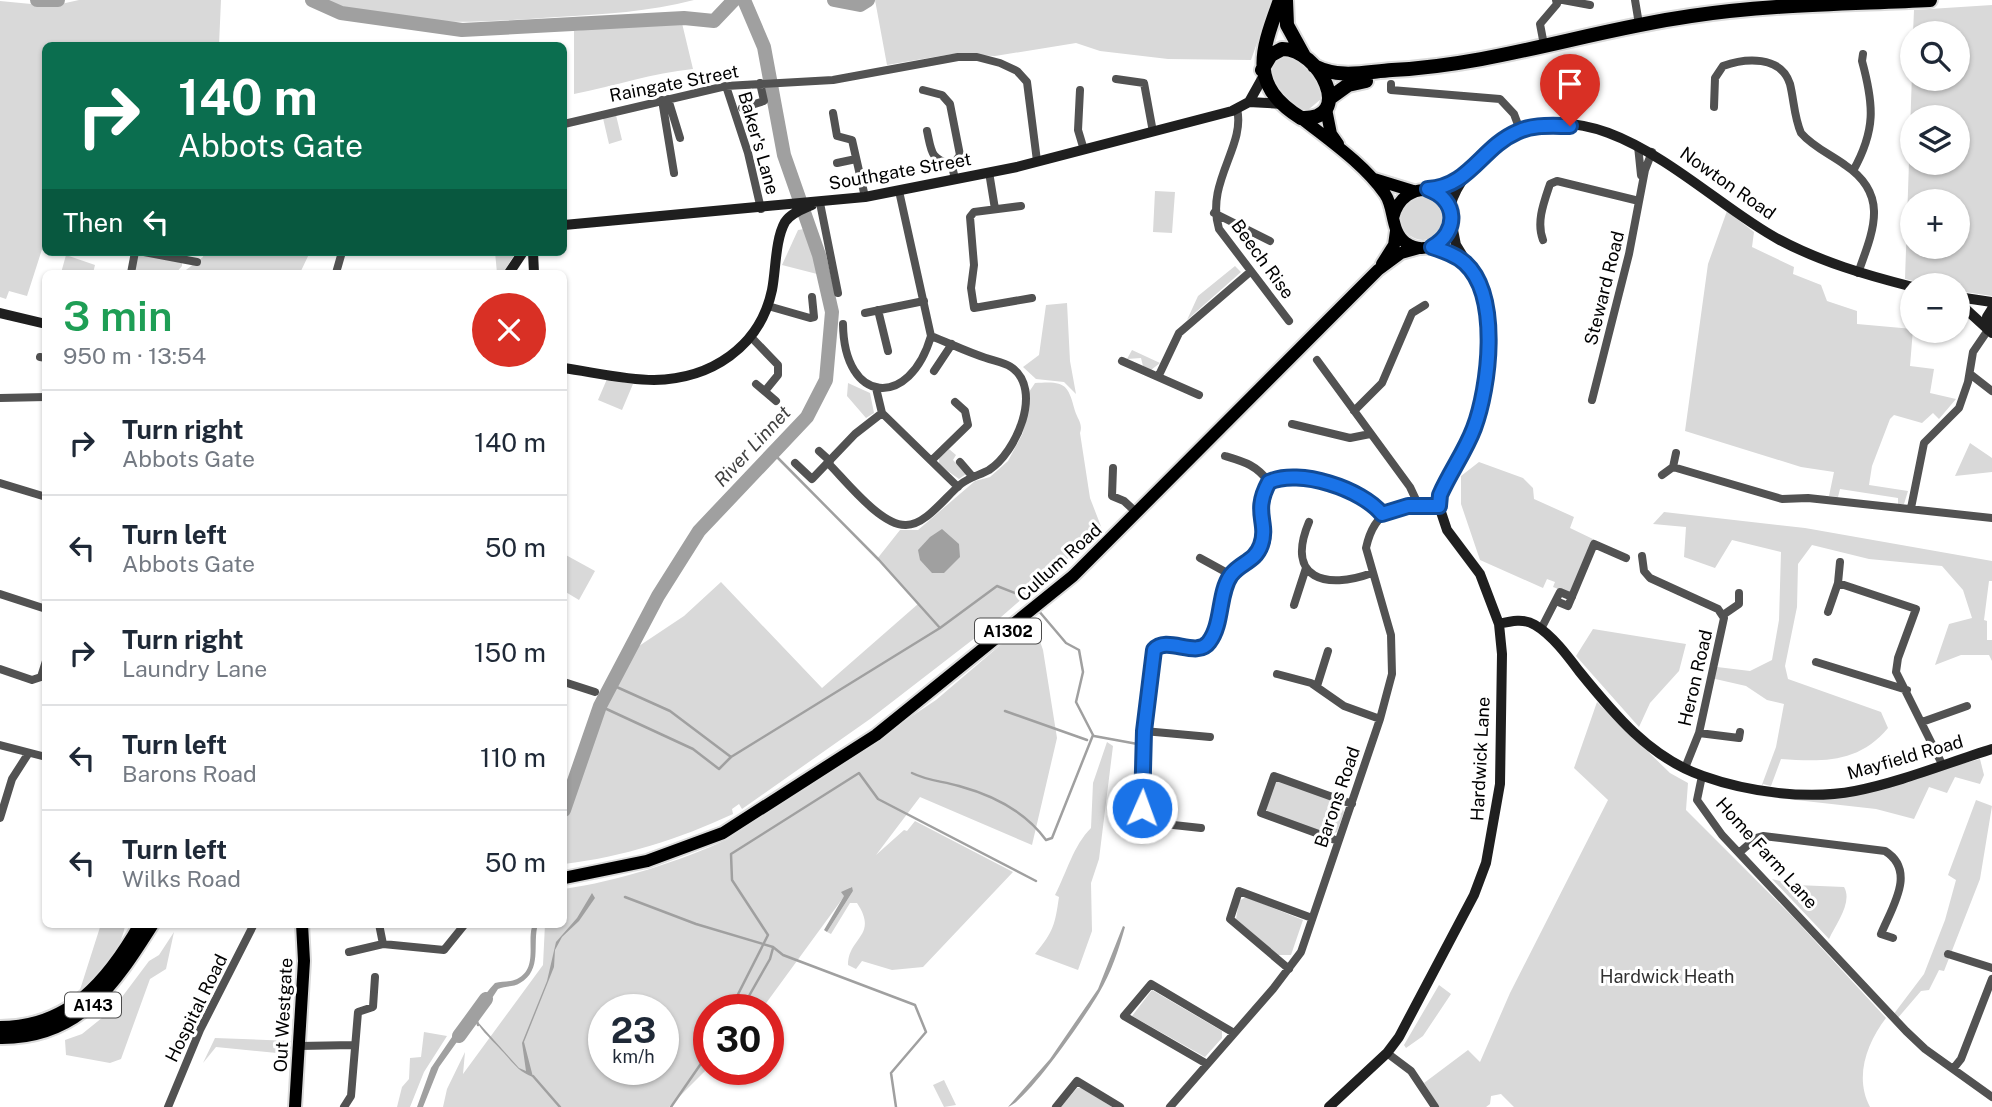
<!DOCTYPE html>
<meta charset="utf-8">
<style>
body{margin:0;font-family:"Public Sans",sans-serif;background:#f6f6f7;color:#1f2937;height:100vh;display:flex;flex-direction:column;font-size:26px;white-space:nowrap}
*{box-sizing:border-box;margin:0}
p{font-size:23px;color:#747a83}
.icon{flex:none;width:38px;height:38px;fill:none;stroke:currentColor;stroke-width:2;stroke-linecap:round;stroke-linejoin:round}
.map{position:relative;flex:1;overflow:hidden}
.side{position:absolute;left:42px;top:270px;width:525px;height:658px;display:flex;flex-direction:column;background:#fff;border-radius:10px;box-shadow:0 2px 5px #0004}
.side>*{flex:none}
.banner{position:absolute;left:42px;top:42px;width:525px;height:214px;border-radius:10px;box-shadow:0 2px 5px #0004;background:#0b6e4f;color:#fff;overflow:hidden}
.tools{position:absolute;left:1900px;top:21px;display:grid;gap:14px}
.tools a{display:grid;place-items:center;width:70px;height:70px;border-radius:50%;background:#fff;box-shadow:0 2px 5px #0004;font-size:35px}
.speed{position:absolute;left:588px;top:994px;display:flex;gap:14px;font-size:35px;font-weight:700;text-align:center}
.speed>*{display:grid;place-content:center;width:91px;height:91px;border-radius:50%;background:#fff;box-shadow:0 2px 5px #0004;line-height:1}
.speed small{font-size:18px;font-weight:400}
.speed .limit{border:10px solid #d22;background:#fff;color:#111}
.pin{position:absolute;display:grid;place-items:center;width:60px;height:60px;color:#fff;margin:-72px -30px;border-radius:50% 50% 50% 0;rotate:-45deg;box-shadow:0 0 7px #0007}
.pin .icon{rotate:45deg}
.me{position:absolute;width:77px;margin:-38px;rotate:2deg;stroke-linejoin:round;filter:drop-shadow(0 0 5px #0008)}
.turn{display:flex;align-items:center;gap:24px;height:147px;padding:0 21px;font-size:32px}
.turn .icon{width:91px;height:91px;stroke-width:2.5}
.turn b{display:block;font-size:49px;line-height:60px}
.then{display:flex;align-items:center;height:66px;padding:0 21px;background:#0003;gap:14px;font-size:26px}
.round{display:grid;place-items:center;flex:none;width:74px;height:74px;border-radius:37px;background:#f6f6f7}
.summary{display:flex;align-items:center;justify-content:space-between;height:119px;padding:0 21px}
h1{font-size:42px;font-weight:600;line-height:52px;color:#1e9e55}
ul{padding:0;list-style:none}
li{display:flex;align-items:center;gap:21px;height:105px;padding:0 21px;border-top:2px solid #e0e1e3}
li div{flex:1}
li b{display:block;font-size:26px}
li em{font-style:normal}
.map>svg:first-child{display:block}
</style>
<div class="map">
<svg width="1992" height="1107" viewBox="0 0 1992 1107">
<rect width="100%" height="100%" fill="#fff"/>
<path fill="#d9d9d9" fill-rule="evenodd" d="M79 0H221L219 45 46 46 45 240 27 296 9 291 6 299 0 297V1L52 6Z
M325 0H694C649 12 604 14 557 17 483 22 394 30 325 0Z
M875 0H1272L1251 60 1168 59 1100 51 1076 43 995 56 952 54 887 65Z
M1992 5V296L1958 291V285H1930L1905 279 1913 44V79H1958V33H1913L1914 10ZM1913 117H1958V163H1913ZM1913 201H1958V247H1913Z
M681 19 693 69C652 73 615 86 574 94V31Z
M1288 53C1303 63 1324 78 1321 99L1308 110C1285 111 1274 82 1269 64Z
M615 111 622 140 609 144 602 114Z
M1155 191 1175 192 1172 233 1153 232Z
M1401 218a22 22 0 1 1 44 0a22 22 0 1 1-44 0Z
M1727 211 1754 232 1752 247 1794 267 1793 274 1821 285 1827 301 1857 311V324L1913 329 1910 366 1934 369 1930 393 1956 399 1939 419 1933 413 1922 423 1894 415 1890 419 1872 466 1869 485 1908 491 1904 504H1898V498L1840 489 1838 497 1829 496 1834 472 1801 467 1685 431 1708 264Z
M810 228 821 275 782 265 798 230Z
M204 252H310L300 273H182L203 257Z
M495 252H516L503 273H497Z
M141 254 182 263V266L176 273H133L137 256Z
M66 255 95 265 93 273H61Z
M1235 266 1241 272 1187 320 1198 296Z
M1067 303 1070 361 1076 394 1064 382 1036 379 1023 367 1039 355 1046 305Z
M1132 350 1160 363 1151 370 1143 366 1141 358 1127 359Z
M607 379 633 384 622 410 598 400Z
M848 383 870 393 874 413 866 418 847 396Z
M1035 383C1064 381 1068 383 1075 411 1078 420 1083 424 1080 433L1090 498 1102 529 993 624 870 719 742 809 739 804 732 809 733 814C679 839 623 857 564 864V820L607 701 633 650 684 616 721 582 822 688 918 604 877 559 900 530H918L975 481 990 477 1008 461 1023 433 1027 395Z
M1970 443 1992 458V472L1955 476Z
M949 449 956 455 953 460 966 474 959 479 939 465V458Z
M1479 462 1523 478 1533 488 1534 499 1574 517 1570 528 1595 540 1571 594 1553 587 1555 582 1547 579 1543 588 1480 560 1461 504V476Z
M1664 512 1805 528 1992 561V581H1989L1984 620 1987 621V640H1992V661L1989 655H1961L1935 665 1949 624 1972 618 1963 590 1942 566 1869 559 1812 545 1798 564 1797 607 1785 666 1788 679 1881 712 1888 728C1859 763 1823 762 1781 759L1771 786 1763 784 1760 790 1776 747 1784 704 1767 700 1746 686 1711 678 1717 667 1750 671 1772 660 1779 620 1781 552 1732 540 1715 568 1684 557 1686 527 1653 524Z
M564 554 595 571 579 600 564 591Z
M1032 618 1043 650 1057 738 1032 845 920 797 876 855 904 830 907 831 915 821 1013 872 923 967 892 970 862 961 856 969 848 965C848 937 879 936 857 903H850L831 934 827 932 853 891 851 887 761 1010H709V1067L669 1107H443L447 1089 465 1052 463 1074 543 965 545 924H564V889C618 881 678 862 728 839L936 700ZM604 1010H663V1069H604Z
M1593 629 1686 644 1679 671 1650 703 1639 727 1576 656Z
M1597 702 1670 773 1688 783 1686 810 1793 917 1886 1018C1867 1043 1854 1077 1870 1107H1514L1501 1094 1491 1096 1490 1104 1486 1107H1439L1424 1083 1468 1050 1480 1062 1510 993 1608 800 1574 768Z
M1107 742 1113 746 1099 859 1091 883 1092 931 1078 970 1035 954C1054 931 1055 924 1059 897L1055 895C1067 872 1073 846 1091 828L1093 783Z
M1980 759 1984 775 1980 784 1955 777 1947 793 1929 787 1914 819 1876 809 1761 796 1831 798Z
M1280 780 1341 804 1344 812 1337 832 1330 835 1269 813 1265 809 1275 781Z
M1976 800 1992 806 1980 879 1944 971 1939 970 1929 990 1921 991 1897 1019 1893 1015 1924 974 1945 920 1956 880 1948 875Z
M1772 879 1796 885 1844 887C1853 902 1836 924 1829 939Z
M1246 897 1303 920 1291 955H1278L1236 919 1239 901Z
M101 924H123L125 926C119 956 98 974 78 996Z
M174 932 166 969 150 979 121 1059 110 1063 66 1055 65 1040 82 1034 113 1009 149 961 159 955Z
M1439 985 1451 994 1423 1036 1406 1048 1404 1045Z
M1152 990 1222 1031V1038L1205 1057 1132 1016Z
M424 1032 447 1036 424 1072 410 1107H397L402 1087 409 1079 410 1058 421 1057Z
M215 1038 292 1041 291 1057 277 1053 216 1047 203 1063Z
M944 1080 956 1105 944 1107 933 1085Z
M1077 1088H1082L1112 1107H1061Z"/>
<path fill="#a0a0a0" d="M942 529 959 544 960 557 944 573H932L920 560 918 550 930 537Z
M852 887 853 891 827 932 824 930 844 896 841 892Z
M592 893 595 898 579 921 562 937 555 950 554 967 524 1042 533 1077C519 1072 514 1064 504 1053 478 1024 461 1020 495 983 502 981 511 982 517 979 538 969 527 943 532 927L538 924C532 944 543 970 520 983 514 987 505 986 498 989L477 1021 519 1068 526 1071 522 1043 547 981 556 942 577 918Z
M1123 926 1125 927C1119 949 1111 973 1099 993 1087 1014 1028 1100 1008 1107L1050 1059 1098 989Z
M469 1012V1025L439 1067 423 1107H417L431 1068Z"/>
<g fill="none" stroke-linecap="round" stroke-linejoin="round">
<path stroke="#a0a0a0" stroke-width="2.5" d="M774 454 879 560 940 628
M610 684 670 711 731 757
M600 706 693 749 719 769 731 757 940 628 997 586 1025 597 1031 603
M1005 711 1087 740
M1094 736 1143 745
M912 773C928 781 942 781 959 786 992 795 1025 811 1046 840L1052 838 1093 735 1076 702 1083 672 1079 650 1066 643 1038 610
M625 897 696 924 773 947 783 955 915 1005 926 1032 891 1073 896 1107
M730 1010 768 935 732 880 731 854 859 773 878 799 1036 881
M741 1010 770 959 773 948
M475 1014 478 1025
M533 1076 560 1107
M671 1107 709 1052"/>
<path stroke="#a0a0a0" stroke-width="14" d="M37 0H58
M312 0 341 13 462 30 684 18 714 21 734 0
M834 0 860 5 868 0
M564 810 600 706 658 596 699 531 807 417 826 380 832 312 819 255 784 155 764 47 744 0
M459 1036 486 999"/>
<g stroke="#dbdbdb" stroke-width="16">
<path id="primary" d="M1326 109 1331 134 1338 144
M1301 118C1330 141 1364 164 1385 194 1395 208 1390 231 1406 243 1423 255 1448 244 1452 224 1459 185 1403 175 1393 218
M1374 179 1413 191
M1382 264 1394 245 1396 231
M564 878 647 861 723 833 876 735 1073 576 1378 270 1401 253 1419 248
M0 1027C69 1027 108 980 140 924
M0 1038C80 1039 115 984 153 924
M295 1107 304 961 302 924"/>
</g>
<g stroke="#dbdbdb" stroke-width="18">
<path id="highway" d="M1286 0 1287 25 1304 56
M1314 66C1341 79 1364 72 1392 70 1494 65 1591 30 1691 16 1770 4 1851 4 1930 0
M1262 70 1271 55 1282 49C1319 48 1356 121 1301 118 1247 85 1262 50 1280 0
M1330 98 1348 85 1366 81"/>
</g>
<path stroke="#525252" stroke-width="8" d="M1563 0 1590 5
M1635 0 1639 24
M1544 45 1540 24 1557 4 1556 0
M1116 79 1144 83 1153 132
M1391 84V90L1500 99 1514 114 1520 130
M726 86 748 153 761 209
M923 90 942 95 950 104 960 155 952 166
M1080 90 1078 130 1084 150
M668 99 680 138
M662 100 674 173
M1714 107 1715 78 1723 66C1745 58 1781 55 1790 84 1794 100 1794 117 1801 133 1813 147 1830 154 1845 165 1890 195 1873 231 1858 273
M742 108 764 101 760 83
M1237 109C1246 146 1205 182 1219 229L1289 321
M833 113 837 136 852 140 865 197
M564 124 726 86 833 80 958 57H977L1000 63 1017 71 1027 82 1037 161
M927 131C932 154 930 157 952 166L955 179
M1638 146 1641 175
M837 163 856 159
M1853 171C1876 130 1874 105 1862 61L1863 54
M989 172 995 209
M820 203 838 293
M1021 206 974 212 970 217 974 265 971 288 974 308 1032 298
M1214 213 1270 241
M1543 240C1536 222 1544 202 1550 184L1557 181 1639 201
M144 252 197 262
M131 273 135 252
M336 273 342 252
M768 306 810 318 814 317 812 297
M878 310 888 351
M865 313 924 301
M843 324C844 405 910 409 931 336L899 191
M752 338 778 365V375L765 391
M40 357 46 358
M1317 360 1410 487 1418 504
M1122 361 1199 395
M934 371 952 344
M1970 374 1992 391
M1159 375 1179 333 1250 272
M756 384 776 401
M876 388 882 413 958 487
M0 398 46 397
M1592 400 1629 254 1645 170 1652 152
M1354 411 1382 383 1412 313 1425 305
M1292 424 1350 438 1370 434
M819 451 830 461
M1225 456C1245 462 1256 465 1269 482 1298 467 1363 489 1382 514
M932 460 968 425 965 411 955 402
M960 462 972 476
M795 463 812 479 855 434 882 413
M828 463C846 481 881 526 906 525 926 525 946 496 961 484 970 477 980 475 989 470 1016 453 1044 389 1011 367 1004 362 994 361 986 358 967 352 949 343 931 336
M1673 467 1782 499 1808 498 1992 518
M1113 468 1112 496 1124 501 1137 513
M1662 475 1673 467 1676 453
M0 483 46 497
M1911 508 1924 443 1959 408 1968 382 1973 352 1988 330
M1309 522C1285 579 1326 590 1372 573
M1642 556 1644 571 1650 578 1718 609 1724 618 1699 733 1685 768
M1200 558 1231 575
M1838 583 1916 609 1898 658 1896 672 1942 764
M0 594 46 609
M1556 601 1568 606 1594 544 1626 558
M1294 605 1306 568
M1828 612 1838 583 1840 562
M1723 615 1739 604V593
M1541 629 1560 592 1572 597
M1816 662 1907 690
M0 669 32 680 41 677
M1277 674 1311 683 1344 706 1380 719
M41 677 46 661
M564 682 595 692
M1317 686 1328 651
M1922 722 1967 706
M1144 731 1210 737
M1699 733 1739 738 1740 732
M0 745 46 757
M1702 776 1697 800 1722 835 1906 1031 1925 1049 1992 1097
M0 818 12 779 28 754
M1201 828 1155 823 1142 811 1144 731 1152 654 1160 645 1200 648 1211 640 1231 575 1256 556 1262 543 1259 508 1269 482
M1338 841 1261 813 1274 776 1352 804
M1740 852 1756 838 1763 836 1885 851C1917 871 1892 907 1881 934L1893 938
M379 924 383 944 444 950 465 924
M349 952 383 944
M1948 954 1992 968
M1289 969 1230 919 1239 891 1312 918
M299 1046 354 1045
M1387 1053 1411 1071 1435 1107
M1207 1064 1124 1016 1151 984 1234 1033
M1953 1069 1961 1059 1992 979
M168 1107 200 1030 254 924
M344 1107 351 1096 358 1012 373 1007 375 977
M1056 1107 1077 1081 1120 1107
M1170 1107 1273 989 1301 952 1380 719 1392 674 1391 635 1366 548C1375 506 1400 503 1439 506"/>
<path stroke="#1f1f1f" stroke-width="10" d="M1249 102 1263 77
M1428 189 1442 188 1462 179
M1450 207C1456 183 1477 159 1497 144 1594 75 1699 197 1778 239 1821 262 1866 275 1913 287
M564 225 865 197 1017 167 1232 111 1249 102 1284 104
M1432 247 1463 262
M533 252 534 273
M509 273 523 252
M1958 297 1992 302
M1958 302 1992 333
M0 313 46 324
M1988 330 1987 317 1992 309
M564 368C592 372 625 380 654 380 711 379 760 347 772 290 776 270 775 240 785 222 791 213 803 209 812 205
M1499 624C1511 621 1524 618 1535 625 1552 635 1567 655 1579 671 1613 713 1650 758 1703 776 1748 792 1807 800 1855 791 1901 782 1947 763 1992 749
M1329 1107 1387 1053 1399 1037 1474 895 1486 863 1500 784 1502 654 1499 624 1480 574 1447 530 1439 506 1448 477 1473 429 1483 398 1490 335 1484 305 1474 274 1456 245 1452 225"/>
<use href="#primary" stroke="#000" stroke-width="12"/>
<use href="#highway" stroke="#000" stroke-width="14"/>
</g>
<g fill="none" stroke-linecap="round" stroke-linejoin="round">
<g stroke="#114b97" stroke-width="18">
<path id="route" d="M1142 808 1144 731 1154 650C1167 635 1197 659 1209 642 1223 624 1218 593 1231 575 1241 562 1255 562 1261 545 1269 522 1252 513 1269 482 1299 468 1362 489 1382 514L1408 506H1439L1440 495C1450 472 1465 452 1474 428 1489 388 1501 296 1465 263 1456 255 1444 251 1432 247 1459 232 1458 200 1428 189 1469 187 1482 147 1517 132 1533 124 1552 126 1570 126"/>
</g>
<use href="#route" stroke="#1a73e8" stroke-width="12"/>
</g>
<g text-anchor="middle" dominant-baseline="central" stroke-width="6" stroke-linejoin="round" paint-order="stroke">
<g fill="#fff" stroke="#4c4c4c" stroke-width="2">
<rect x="975" y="618.5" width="66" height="25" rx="5"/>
<rect x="65" y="992.5" width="56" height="25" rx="5"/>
</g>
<g font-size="16" font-weight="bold" fill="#000">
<text x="1008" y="631">A1302</text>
<text x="93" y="1005">A143</text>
</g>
<g font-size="18" fill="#000" stroke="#fff">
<text transform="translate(674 83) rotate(-11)">Raingate Street</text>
<text transform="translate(759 143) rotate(74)">Baker's Lane</text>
<text transform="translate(900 171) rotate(-10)">Southgate Street</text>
<text transform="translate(1728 183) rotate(35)">Nowton Road</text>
<text transform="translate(1263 259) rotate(54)">Beech Rise</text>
<text transform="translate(1604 288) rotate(-76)">Steward Road</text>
<text transform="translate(1059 562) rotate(-42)">Cullum Road</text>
<text transform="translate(1695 678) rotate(-77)">Heron Road</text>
<text transform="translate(1905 757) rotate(-16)">Mayfield Road</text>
<text transform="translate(1480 759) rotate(-87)">Hardwick Lane</text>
<text transform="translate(1337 797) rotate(-71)">Barons Road</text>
<text transform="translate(1767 853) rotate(48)">Home Farm Lane</text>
<text transform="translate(196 1008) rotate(-64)">Hospital Road</text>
<text transform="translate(283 1015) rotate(-87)">Out Westgate</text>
</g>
<g font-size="18" fill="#303030" stroke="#fff">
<text x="1667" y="976">Hardwick Heath</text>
</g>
<g font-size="19" font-style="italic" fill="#414141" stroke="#fff">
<text transform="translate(752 446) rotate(-47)">River Linnet</text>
</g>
</g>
</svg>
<div class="tools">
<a><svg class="icon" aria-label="search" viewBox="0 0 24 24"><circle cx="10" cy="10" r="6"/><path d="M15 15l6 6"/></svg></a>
<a><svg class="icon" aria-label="layers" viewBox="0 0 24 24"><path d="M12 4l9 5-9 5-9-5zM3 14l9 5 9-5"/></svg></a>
<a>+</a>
<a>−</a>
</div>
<div class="speed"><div>23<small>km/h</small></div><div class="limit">30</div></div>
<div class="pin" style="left:1570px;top:126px;background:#d93025"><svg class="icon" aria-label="arrive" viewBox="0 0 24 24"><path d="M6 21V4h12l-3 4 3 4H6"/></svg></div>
<svg class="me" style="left:1142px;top:808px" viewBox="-20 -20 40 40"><circle r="17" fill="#1a73e8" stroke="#fff" stroke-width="3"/><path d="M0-11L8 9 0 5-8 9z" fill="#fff"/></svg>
<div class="banner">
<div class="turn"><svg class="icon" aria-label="right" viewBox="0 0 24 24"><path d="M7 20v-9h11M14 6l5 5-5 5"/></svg><div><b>140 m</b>Abbots Gate</div></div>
<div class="then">Then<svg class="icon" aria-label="left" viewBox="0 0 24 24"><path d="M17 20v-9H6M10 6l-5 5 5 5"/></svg></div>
</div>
<section class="side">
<div class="summary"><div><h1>3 min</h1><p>950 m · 13:54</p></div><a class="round" style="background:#d93025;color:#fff"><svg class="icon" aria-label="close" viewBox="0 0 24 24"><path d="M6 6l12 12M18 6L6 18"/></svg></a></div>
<ul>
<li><svg class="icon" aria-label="right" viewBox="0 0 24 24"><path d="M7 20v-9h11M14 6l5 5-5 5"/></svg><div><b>Turn right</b><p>Abbots Gate</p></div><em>140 m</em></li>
<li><svg class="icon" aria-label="left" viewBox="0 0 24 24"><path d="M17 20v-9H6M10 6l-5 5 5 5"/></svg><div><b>Turn left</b><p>Abbots Gate</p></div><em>50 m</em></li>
<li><svg class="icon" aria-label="right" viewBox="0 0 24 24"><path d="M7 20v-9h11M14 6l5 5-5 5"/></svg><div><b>Turn right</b><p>Laundry Lane</p></div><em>150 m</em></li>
<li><svg class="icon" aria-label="left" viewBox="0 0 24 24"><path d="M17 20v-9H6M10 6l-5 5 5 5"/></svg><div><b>Turn left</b><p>Barons Road</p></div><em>110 m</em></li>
<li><svg class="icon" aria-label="left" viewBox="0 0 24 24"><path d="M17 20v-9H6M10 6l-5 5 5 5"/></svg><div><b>Turn left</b><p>Wilks Road</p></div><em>50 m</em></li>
</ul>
</section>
</div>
